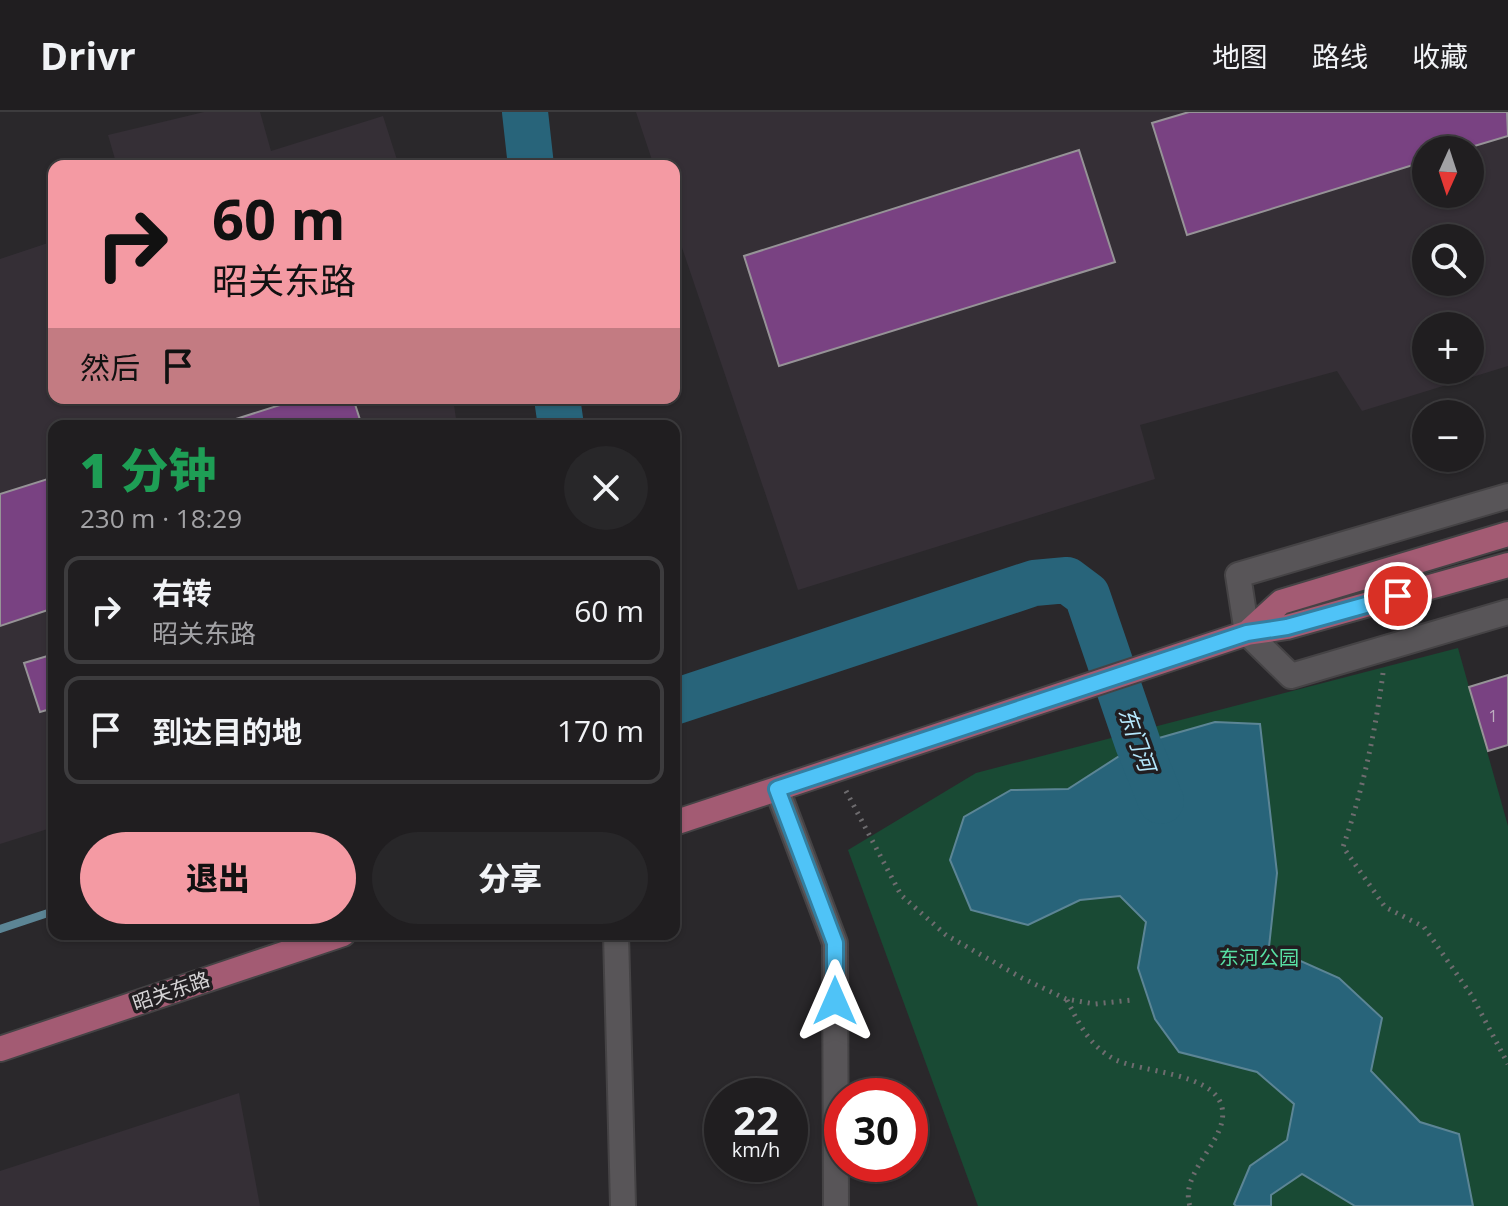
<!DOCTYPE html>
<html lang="zh">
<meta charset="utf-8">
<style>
body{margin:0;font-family:"Open Sans","Noto Sans SC",sans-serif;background:#282729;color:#f1f3f6;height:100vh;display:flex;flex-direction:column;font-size:30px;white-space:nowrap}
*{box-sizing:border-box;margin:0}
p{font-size:26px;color:#a2a2a5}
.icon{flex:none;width:44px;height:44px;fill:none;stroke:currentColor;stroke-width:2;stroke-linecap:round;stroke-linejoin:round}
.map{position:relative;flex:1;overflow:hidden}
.panel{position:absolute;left:48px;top:308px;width:632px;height:520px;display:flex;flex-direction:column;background:#201e20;border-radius:16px;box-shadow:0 2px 6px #0004,0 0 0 2px #3d3c3e}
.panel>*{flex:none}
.banner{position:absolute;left:48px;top:48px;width:632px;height:244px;border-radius:16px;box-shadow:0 2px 6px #0004,0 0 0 2px #3d3c3e;background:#f49aa3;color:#111;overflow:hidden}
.needle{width:52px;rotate:183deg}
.buttons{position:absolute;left:1412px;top:24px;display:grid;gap:16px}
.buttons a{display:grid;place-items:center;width:72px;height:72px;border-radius:50%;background:#201e20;box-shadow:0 2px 6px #0004,0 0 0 2px #3d3c3e;font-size:40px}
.speed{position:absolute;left:704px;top:966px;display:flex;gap:16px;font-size:40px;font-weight:700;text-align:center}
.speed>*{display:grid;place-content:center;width:104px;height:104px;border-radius:50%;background:#201e20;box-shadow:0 2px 6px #0004,0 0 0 2px #3d3c3e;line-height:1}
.speed small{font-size:20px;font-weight:400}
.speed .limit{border:12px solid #d22;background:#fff;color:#111}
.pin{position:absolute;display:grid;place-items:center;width:68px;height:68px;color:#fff;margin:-34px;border:4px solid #fff;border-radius:50%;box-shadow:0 2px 8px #0007}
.me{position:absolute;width:88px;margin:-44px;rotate:0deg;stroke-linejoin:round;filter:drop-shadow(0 0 6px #0008)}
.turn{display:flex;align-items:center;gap:28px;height:168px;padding:0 32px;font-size:36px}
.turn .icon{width:104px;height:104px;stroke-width:2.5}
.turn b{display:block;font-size:56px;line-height:68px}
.then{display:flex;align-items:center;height:76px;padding:0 32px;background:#0003;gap:16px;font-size:30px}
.round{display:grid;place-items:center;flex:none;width:84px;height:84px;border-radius:42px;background:#282729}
.overview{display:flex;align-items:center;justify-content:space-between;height:136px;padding:0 32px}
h1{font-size:48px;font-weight:800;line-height:60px;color:#1e9e55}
.button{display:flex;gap:16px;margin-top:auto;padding:16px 32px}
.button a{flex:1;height:92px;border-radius:48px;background:#f49aa3;color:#111;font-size:32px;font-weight:800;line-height:92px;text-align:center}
.button a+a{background:#282729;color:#f1f3f6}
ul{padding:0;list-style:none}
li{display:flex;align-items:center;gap:24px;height:108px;margin:0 16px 12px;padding:0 16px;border:4px solid #3d3c3e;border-radius:16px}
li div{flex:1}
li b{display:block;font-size:30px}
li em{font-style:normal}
header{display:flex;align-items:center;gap:48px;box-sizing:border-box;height:112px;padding:0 40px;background:#201e20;border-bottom:2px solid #3d3c3e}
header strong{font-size:38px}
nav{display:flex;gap:44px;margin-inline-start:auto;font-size:28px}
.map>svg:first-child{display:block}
</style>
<header>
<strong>Drivr</strong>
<nav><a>地图</a><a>路线</a><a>收藏</a></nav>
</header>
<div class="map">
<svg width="1508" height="1094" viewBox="0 0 1508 1094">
<rect width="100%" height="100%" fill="#2a282b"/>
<path fill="#352f36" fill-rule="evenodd" d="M204 0H260L271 39 383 4 399 54H117L108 23Z
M636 0H1508V254L1362 299 1337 259 1140 313 1155 367 798 478 674 112V54H654ZM1426 38H1470V82H1426ZM1426 126H1470V170H1426ZM1426 214H1470V258H1426Z
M54 129V286H453L457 314H54V715L0 732V147Z
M239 981 260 1094H0V1059Z"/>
<path fill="#194a34" d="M1458 536 1508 714V1094H978L848 738 976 661Z"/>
<path fill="#28647a" stroke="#5c8595" stroke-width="2" d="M1215 610 1260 612 1277 761 1269 835 1339 866 1382 906 1371 959 1420 1010 1459 1022 1473 1094H1355L1302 1062 1271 1083V1094H1236L1234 1092 1250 1054 1287 1028 1294 992 1257 960 1179 940 1155 907 1138 856 1146 810 1120 784 1080 788 1028 813 971 798 950 748 964 705 1011 678 1068 677 1138 632Z"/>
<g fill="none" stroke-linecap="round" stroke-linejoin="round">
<path stroke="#5c8595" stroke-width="8" d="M0 817 54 799"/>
<path stroke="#28647a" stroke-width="46" d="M525 0 531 54
M557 286 561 314
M674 590 1034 471 1067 468 1087 483 1138 632 1161 689"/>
</g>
<path fill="#794282" stroke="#969397" stroke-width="2" d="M1189 0H1507L1508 24 1461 38H1426V49L1187 123 1152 11Z
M1079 38 1115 150 779 254 744 144Z
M302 286H353L362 314H214Z
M54 365V496L0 514V382Z
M54 542V596L40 600 24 551Z
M1508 563V633L1488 639 1469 575Z"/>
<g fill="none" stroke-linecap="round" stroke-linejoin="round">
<g stroke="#454345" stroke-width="28">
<path id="minor" d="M1508 384 1238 463 1247 521 1291 564 1508 500
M777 677 835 831 836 1094
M616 822 623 1094"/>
</g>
<g stroke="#454345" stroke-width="28">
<path id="major" d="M1247 521 1281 490 1508 422
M674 711 1247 521 1287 515 1508 453
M0 937 343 822"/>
</g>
<path stroke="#6e6c6f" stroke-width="5" stroke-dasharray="2 6" stroke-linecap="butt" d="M1383 561C1375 622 1363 677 1343 735L1385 795 1424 815 1472 884 1508 952
M846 679 901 783 946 823 1022 866 1066 887 1095 892 1132 888
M1067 888C1079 912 1090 935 1116 948 1142 960 1210 961 1221 992 1233 1026 1178 1058 1190 1094"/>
<use href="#minor" stroke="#585558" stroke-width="24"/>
<use href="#major" stroke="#a35b73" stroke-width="24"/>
</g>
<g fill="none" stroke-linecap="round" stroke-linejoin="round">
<g stroke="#337fa1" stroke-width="20">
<path id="route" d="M835 889V831L777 677 1247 521 1287 515 1398 484"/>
</g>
<use href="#route" stroke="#4fc3f7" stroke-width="14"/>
</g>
<g text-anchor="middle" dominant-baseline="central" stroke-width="7" stroke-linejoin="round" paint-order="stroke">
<g font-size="16" fill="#beafc0">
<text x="1493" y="604">1</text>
</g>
<g font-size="20" fill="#58dfa3" stroke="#211e21">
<text x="1259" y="845">东河公园</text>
</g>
<g font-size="20" fill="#d5d3d5" stroke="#211e21">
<text transform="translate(171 879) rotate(-19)">昭关东路</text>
</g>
<g font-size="22" font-style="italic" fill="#b5e8fd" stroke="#211e21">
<text transform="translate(1138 627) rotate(70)">东门河</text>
</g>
</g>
</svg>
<div class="buttons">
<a><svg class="needle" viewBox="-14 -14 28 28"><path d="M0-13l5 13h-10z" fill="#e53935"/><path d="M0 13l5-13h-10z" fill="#a2a2a5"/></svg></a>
<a><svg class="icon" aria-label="search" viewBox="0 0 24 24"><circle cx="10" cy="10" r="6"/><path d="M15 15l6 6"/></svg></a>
<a>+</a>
<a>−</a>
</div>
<div class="speed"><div>22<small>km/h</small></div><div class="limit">30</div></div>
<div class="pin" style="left:1398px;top:484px;background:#d93025"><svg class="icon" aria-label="arrive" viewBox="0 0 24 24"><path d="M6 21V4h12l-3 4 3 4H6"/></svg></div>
<svg class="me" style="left:835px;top:889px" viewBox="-20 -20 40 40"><path d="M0-17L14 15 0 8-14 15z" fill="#4fc3f7" stroke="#fff" stroke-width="4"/></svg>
<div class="banner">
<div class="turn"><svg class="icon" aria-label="right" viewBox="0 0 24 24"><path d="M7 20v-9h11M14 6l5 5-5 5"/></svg><div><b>60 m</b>昭关东路</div></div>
<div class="then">然后<svg class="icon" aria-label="arrive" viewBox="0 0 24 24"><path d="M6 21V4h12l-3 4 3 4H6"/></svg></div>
</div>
<section class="panel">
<div class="overview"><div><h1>1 分钟</h1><p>230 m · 18:29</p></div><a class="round"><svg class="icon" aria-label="close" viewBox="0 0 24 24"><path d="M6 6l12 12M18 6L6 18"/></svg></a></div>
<ul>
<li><svg class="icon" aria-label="right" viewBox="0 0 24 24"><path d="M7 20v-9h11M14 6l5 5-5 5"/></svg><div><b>右转</b><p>昭关东路</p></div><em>60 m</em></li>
<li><svg class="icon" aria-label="arrive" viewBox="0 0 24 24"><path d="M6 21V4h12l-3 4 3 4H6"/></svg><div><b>到达目的地</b></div><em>170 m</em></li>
</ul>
<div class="button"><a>退出</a><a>分享</a></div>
</section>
</div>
